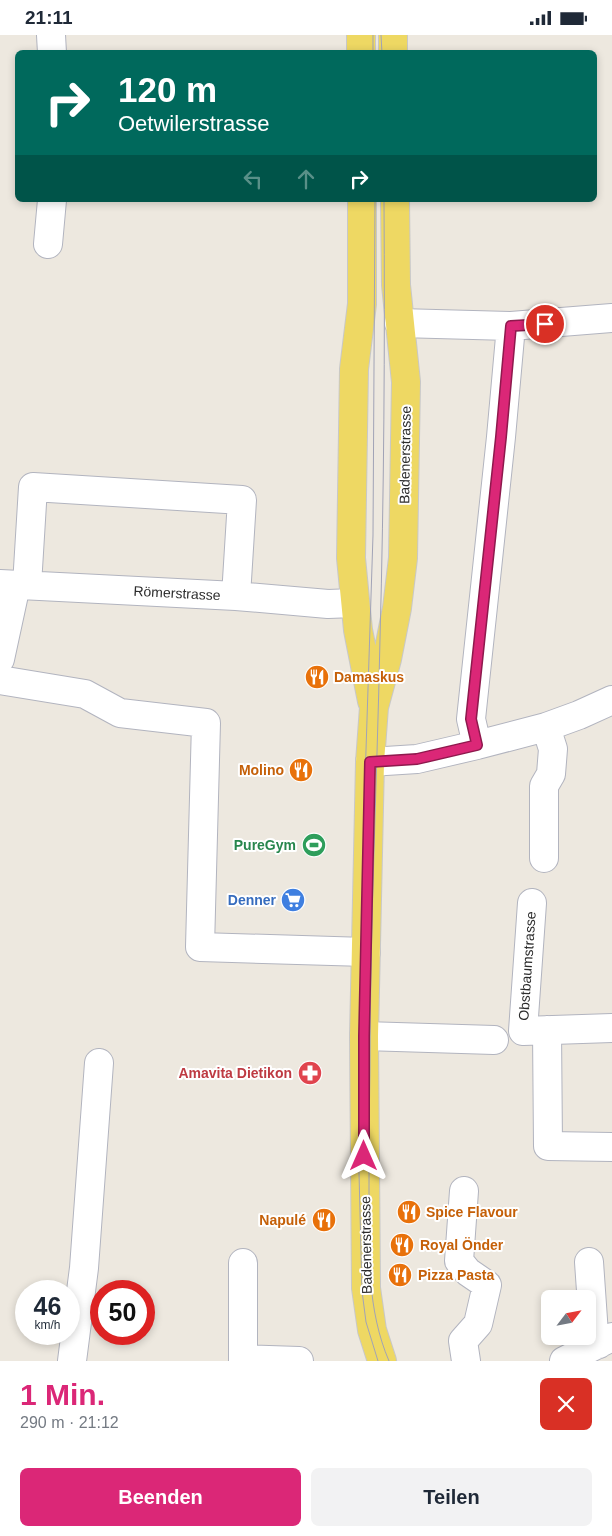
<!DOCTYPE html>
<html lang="de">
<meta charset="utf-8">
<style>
body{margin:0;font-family:Arial,sans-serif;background:#f2f2f3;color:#1f2937;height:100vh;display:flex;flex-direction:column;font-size:19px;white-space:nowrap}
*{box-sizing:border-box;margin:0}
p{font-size:16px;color:#747a83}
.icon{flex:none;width:28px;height:28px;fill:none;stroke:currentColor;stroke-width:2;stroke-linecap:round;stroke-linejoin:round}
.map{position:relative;height:1326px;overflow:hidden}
.sheet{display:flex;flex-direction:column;background:#fff;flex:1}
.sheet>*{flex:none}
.guide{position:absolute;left:15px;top:15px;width:582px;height:152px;border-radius:8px;box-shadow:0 2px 8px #0003;background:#00695c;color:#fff;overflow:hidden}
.needle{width:32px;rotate:58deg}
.controls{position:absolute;left:541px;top:1255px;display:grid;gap:10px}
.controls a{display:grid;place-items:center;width:55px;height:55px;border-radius:8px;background:#fff;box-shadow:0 2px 8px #0003;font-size:25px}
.speed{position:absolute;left:15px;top:1245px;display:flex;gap:10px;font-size:25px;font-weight:700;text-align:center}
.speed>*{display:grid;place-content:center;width:65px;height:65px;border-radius:50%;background:#fff;box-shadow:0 2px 8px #0003;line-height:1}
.speed small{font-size:12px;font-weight:400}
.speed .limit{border:8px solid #d22;background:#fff;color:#111}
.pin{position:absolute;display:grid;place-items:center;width:42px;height:42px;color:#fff;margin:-21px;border:2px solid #fff;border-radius:50%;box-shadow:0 1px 5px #0007}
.me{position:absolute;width:55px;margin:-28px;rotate:0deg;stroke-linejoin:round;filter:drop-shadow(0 0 4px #0008)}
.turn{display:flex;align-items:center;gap:18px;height:105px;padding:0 20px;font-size:22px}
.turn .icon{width:65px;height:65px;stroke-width:2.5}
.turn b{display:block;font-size:35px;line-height:42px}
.lanes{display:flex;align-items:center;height:48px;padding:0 20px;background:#0003;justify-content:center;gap:25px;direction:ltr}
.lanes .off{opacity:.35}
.round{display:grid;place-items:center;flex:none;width:52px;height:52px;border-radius:8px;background:#f2f2f3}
.head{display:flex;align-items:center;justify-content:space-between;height:85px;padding:0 20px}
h1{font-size:30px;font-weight:800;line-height:38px;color:#db2777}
.cta{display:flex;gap:10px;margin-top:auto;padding:10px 20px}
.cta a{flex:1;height:58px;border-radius:8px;background:#db2777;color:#fff;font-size:20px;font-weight:800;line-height:58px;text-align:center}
.cta a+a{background:#f2f2f3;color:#1f2937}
.status{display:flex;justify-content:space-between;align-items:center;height:35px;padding:0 25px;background:#fff;direction:ltr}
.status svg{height:14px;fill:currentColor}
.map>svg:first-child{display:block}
</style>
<div class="status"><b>21:11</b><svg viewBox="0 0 49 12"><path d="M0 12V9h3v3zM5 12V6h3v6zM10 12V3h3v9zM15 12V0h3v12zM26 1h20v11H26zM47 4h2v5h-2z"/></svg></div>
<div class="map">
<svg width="612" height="1326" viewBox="0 0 612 1326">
<rect width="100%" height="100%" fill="#ede8df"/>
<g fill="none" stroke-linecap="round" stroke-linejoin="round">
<g stroke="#b2b4bf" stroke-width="30">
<path id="minor" d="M51 0 52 18
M48 209 52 165
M399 288 511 291 612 283
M0 549 236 561 328 569 354 568
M27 550 33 452 242 465 236 561
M0 624 16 550
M0 645 85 659 120 678 206 688 200 912 366 917
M477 710 471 684 501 402 511 291
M370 727 417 724 477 710 546 692 579 680 612 665
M544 823V751L551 739 553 714 546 692
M532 868 523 996 612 993
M547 995 548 1111 612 1112
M364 1001 494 1005
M464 1156 459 1226 468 1237 487 1250 478 1289 463 1306 466 1326
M589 1227 594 1299 599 1309
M243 1228V1324
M72 1326 84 1233 99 1028
M243 1326V1324L299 1326
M564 1326 612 1302"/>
</g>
<g stroke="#c8c8c8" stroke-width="30">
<path id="major" d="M361 0V18
M393 0V18
M362 165V269L354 334 351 523 358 595 372 666
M382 1326 372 1295 366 1253 364 1001 370 727 374 672 387 624 397 573 403 523 406 347 396 250 395 165"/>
</g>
<use href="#minor" stroke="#fff" stroke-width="28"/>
<use href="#major" stroke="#eed863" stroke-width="28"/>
<path stroke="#a1a3b6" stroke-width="1" d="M373 0V18
M381 0 382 18
M375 165 373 500 365 746 360 980 359 1138 362 1256 366 1287 378 1326
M384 165C385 311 384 457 380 604 377 748 370 892 370 1036 369 1079 369 1122 369 1165 369 1219 367 1275 389 1326"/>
</g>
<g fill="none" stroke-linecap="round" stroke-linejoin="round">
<g stroke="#8e194d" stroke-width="12">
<path id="route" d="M364 1121V1001L370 727 417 724 477 710 471 684 501 402 511 291 545 289"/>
</g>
<use href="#route" stroke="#db2777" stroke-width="9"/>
</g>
<defs>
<g id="restaurant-disc" transform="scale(1.25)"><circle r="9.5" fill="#e8710a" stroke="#fff"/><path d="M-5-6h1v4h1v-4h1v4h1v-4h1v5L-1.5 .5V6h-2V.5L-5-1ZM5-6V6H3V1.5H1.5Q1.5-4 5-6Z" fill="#fff"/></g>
<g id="stadium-disc" transform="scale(1.25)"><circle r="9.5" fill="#2e9e5b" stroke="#fff"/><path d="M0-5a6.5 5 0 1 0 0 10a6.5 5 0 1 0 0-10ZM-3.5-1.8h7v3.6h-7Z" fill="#fff"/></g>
<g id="supermarket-disc" transform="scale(1.25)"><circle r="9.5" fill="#3f7fe0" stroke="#fff"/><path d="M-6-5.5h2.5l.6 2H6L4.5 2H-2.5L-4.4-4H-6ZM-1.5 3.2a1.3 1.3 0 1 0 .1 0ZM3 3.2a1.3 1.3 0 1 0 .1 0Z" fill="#fff"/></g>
<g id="pharmacy-disc" transform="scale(1.25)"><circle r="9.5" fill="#e0444e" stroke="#fff"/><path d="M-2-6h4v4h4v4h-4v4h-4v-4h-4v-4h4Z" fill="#fff"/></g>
</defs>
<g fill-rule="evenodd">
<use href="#restaurant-disc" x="317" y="642"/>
<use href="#restaurant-disc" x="301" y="735"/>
<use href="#stadium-disc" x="314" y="810"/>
<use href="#supermarket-disc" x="293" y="865"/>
<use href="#pharmacy-disc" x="310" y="1038"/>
<use href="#restaurant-disc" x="409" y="1177"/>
<use href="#restaurant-disc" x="324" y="1185"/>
<use href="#restaurant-disc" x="402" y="1210"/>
<use href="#restaurant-disc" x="400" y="1240"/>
</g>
<g text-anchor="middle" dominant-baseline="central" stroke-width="4" stroke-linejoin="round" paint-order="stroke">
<g font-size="14" fill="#2c2c2c" stroke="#fff">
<text transform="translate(405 420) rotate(-89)">Badenerstrasse</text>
<text transform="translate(177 558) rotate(3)">Römerstrasse</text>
<text transform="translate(527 931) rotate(-86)">Obstbaumstrasse</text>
<text transform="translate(366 1210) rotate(-91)">Badenerstrasse</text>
</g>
<g font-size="14" font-weight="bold" fill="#c56008" stroke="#fff" text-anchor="start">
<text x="334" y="642">Damaskus</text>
<text x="284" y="735" text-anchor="end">Molino</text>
<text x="426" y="1177">Spice Flavour</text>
<text x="306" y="1185" text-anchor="end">Napulé</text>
<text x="420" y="1210">Royal Önder</text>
<text x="418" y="1240">Pizza Pasta</text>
</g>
<g font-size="14" font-weight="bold" fill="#27864d" stroke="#fff" text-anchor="end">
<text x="296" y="810">PureGym</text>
</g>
<g font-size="14" font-weight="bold" fill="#366cbe" stroke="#fff" text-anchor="end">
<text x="276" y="865">Denner</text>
</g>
<g font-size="14" font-weight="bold" fill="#be3a42" stroke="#fff" text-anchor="end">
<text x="292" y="1038">Amavita Dietikon</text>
</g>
</g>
</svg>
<div class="controls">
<a><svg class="needle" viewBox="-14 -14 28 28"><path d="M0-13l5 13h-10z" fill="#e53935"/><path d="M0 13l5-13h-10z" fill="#747a83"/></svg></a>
</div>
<div class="speed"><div>46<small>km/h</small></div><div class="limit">50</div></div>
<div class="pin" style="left:545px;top:289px;background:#d93025"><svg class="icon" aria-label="arrive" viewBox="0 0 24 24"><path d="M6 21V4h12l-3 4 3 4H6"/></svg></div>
<svg class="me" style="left:364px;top:1121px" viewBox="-20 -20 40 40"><path d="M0-17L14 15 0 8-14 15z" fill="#db2777" stroke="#fff" stroke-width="4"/></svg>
<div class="guide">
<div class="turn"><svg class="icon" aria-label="right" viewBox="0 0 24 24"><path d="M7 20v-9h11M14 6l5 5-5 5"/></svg><div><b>120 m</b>Oetwilerstrasse</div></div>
<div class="lanes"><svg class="icon off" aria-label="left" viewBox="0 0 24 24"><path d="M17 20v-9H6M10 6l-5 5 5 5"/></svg><svg class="icon off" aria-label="ahead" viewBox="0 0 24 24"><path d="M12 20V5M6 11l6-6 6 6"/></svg><svg class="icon" aria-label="right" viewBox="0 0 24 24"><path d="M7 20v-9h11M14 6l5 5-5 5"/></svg></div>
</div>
</div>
<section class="sheet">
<div class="head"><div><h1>1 Min.</h1><p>290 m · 21:12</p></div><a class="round" style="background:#d93025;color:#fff"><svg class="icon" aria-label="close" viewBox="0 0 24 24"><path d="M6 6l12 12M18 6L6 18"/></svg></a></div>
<div class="cta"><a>Beenden</a><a>Teilen</a></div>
</section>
